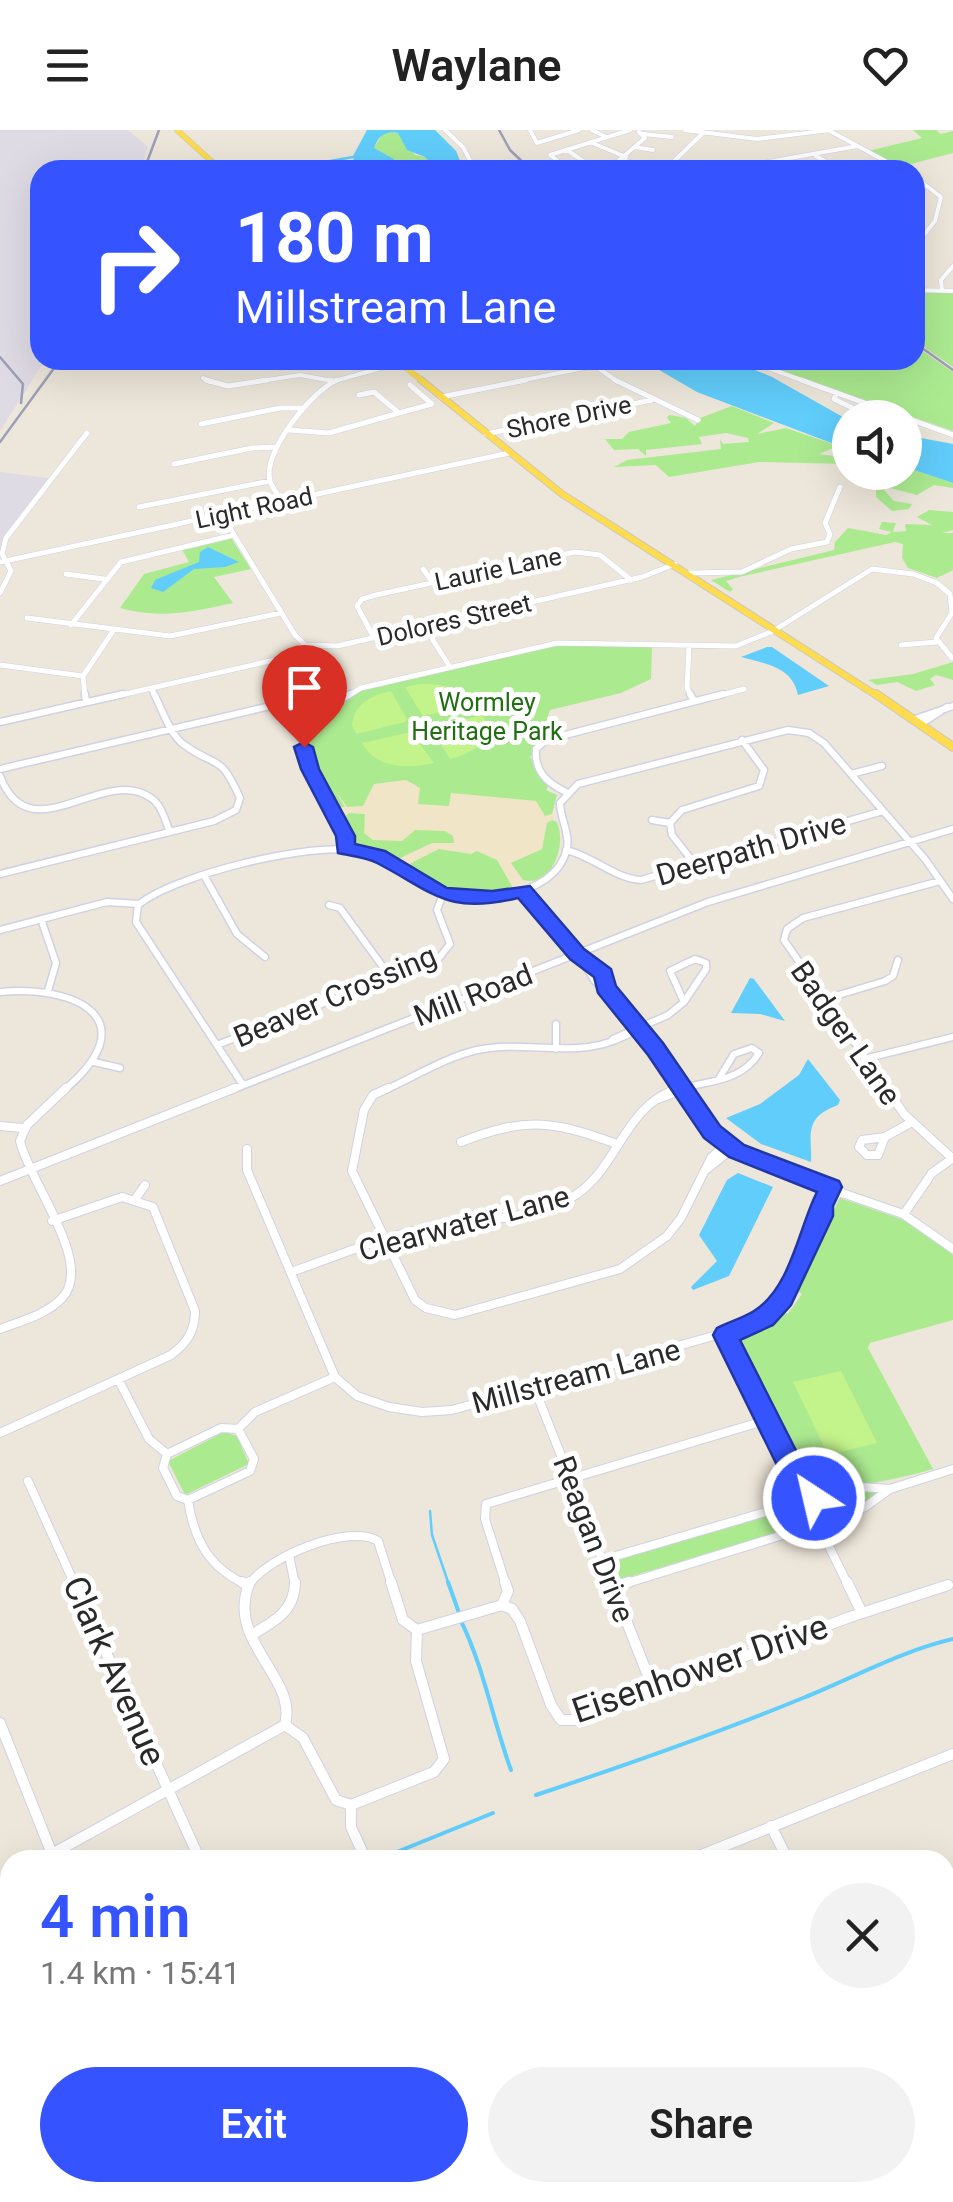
<!DOCTYPE html>
<meta charset="utf-8">
<style>
body{margin:0;font-family:Roboto,sans-serif;background:#f2f2f2;color:#222;height:100vh;display:flex;flex-direction:column;font-size:38px;white-space:nowrap}
*{box-sizing:border-box;margin:0}
p{font-size:32px;color:#767676}
.icon{flex:none;width:55px;height:55px;fill:none;stroke:currentColor;stroke-width:2;stroke-linecap:round;stroke-linejoin:round}
.map{position:relative;flex:1;overflow:hidden}
.drawer{position:absolute;left:0px;top:1720px;width:955px;height:352px;display:flex;flex-direction:column;background:#fff;border-radius:30px 30px 0 0;box-shadow:0 10px 40px #0002}
.drawer>*{flex:none}
.guide{position:absolute;left:30px;top:30px;width:895px;height:210px;border-radius:30px;box-shadow:0 10px 40px #0002;background:#3554ff;color:#fff;overflow:hidden}
.buttons{position:absolute;left:832px;top:270px;display:grid;gap:20px}
.buttons a{display:grid;place-items:center;width:90px;height:90px;border-radius:50%;background:#fff;box-shadow:0 10px 40px #0002;font-size:50px}
.pin{position:absolute;display:grid;place-items:center;width:85px;height:85px;color:#fff;margin:-102px -42px;border-radius:50% 50% 50% 0;rotate:-45deg;box-shadow:0 0 10px #0007}
.pin .icon{rotate:45deg}
.me{position:absolute;width:110px;margin:-55px;rotate:325deg;stroke-linejoin:round;filter:drop-shadow(0 0 8px #0008)}
.turn{display:flex;align-items:center;gap:35px;height:210px;padding:0 40px;font-size:45px}
.turn .icon{width:130px;height:130px;stroke-width:2.5}
.turn b{display:block;font-size:70px;line-height:85px}
.round{display:grid;place-items:center;flex:none;width:105px;height:105px;border-radius:52px;background:#f2f2f2}
.head{display:flex;align-items:center;justify-content:space-between;height:170px;padding:0 40px}
h1{font-size:60px;font-weight:600;line-height:75px;color:#3554ff}
.button{display:flex;gap:20px;margin-top:auto;padding:20px 40px}
.button a{flex:1;height:115px;border-radius:60px;background:#3554ff;color:#fff;font-size:40px;font-weight:600;line-height:115px;text-align:center}
.button a+a{background:#f2f2f2;color:#222}
header{display:flex;justify-content:space-between;align-items:center;height:130px;padding:0 40px;background:#fff;font-size:45px;font-weight:600}
.map>svg:first-child{display:block}
</style>
<header><svg class="icon" aria-label="menu" viewBox="0 0 24 24"><path d="M4 6h16M4 12h16M4 18h16"/></svg>Waylane<svg class="icon" aria-label="heart" viewBox="0 0 24 24"><path d="M12 20l-8-8c-3-5 5-10 8-4 3-6 11-1 8 4z"/></svg></header>
<div class="map">
<svg width="953" height="2072" viewBox="0 0 953 2072">
<rect width="100%" height="100%" fill="#ede6da"/>
<path fill="#dedbe5" d="M0 0H128L148 17 140 40H40V230H45L0 301Z
M0 342 55 349 0 419Z"/>
<path fill="#f1e5c7" d="M373 649 423 650 550 673 555 701 527 750 510 757 424 746 400 728 356 705 331 659Z"/>
<path fill="#acea90" d="M913 0H936L941 4 953 1V23L899 37 868 21 922 8Z
M383 3H398L415 25 425 27 436 40H391L388 25 378 23 374 18Z
M915 162H953V237L915 211Z
M915 216 953 242V301L750 230H915Z
M732 276 774 293 757 304 786 298 850 320 831 319 819 324 835 326 847 334 759 332 669 347 656 335 614 337 627 330 721 319 720 309 723 314 749 312 748 308 726 303 699 307 702 314 646 320V326L638 319 614 320 605 309H622L629 302 671 293 667 288 669 285 686 288 695 296 700 288Z
M905 337 953 353V358L934 355 917 365 886 357 884 360 894 371 912 374 909 379 892 381 876 367V357L886 353 889 345 905 342Z
M929 380 953 382V400L942 403H953V440L937 448 908 438 902 428 903 414 895 412 739 447 726 451 733 459 730 462 711 450 834 420 835 412 848 398 886 405 892 402 879 399 882 392 896 393 893 402 906 401 905 394 932 395 917 387Z
M231 408 251 439 214 447 233 473C194 482 158 489 120 478L144 444 189 432 181 418Z
M565 514 652 517 651 549 621 563 550 580 547 588 558 602 543 608 530 627 548 657 546 660 557 665 552 684 545 686 536 671 451 663 449 676 418 674 420 658 406 650 374 654 363 676 347 677 334 658 345 677H335L308 628 306 614 311 598 324 581 363 559Z
M953 532V550L936 545 930 549 935 555 916 561 897 552 877 555 868 550 913 544Z
M349 683 365 684 364 703 373 710 402 711 415 700 445 701 453 706 454 713H432L396 730 351 714 342 689Z
M552 690 557 692C567 715 552 758 523 750L511 733 542 719 547 693Z
M439 719 471 724 477 721 497 730 513 758C480 773 436 763 408 741L411 733Z
M840 1068 907 1091 953 1125V1190L870 1213 868 1218 933 1339C893 1351 854 1356 813 1362L806 1357 735 1212 780 1180 788 1184 802 1164 794 1159Z
M224 1302 237 1306 249 1334 185 1365 168 1331Z
M861 1360 877 1362 862 1374 836 1385 622 1449 614 1446 611 1437 615 1431 830 1365Z
M10 1773V2062H261L265 2072H0V1779Z
M472 2063H623L627 2072H477Z"/>
<path fill="#c3f38b" d="M419 554C441 554 462 556 476 575L423 586 405 557Z
M391 561 407 589 405 592 357 604 352 596C354 573 371 566 391 561Z
M482 585 487 593C487 616 470 624 450 629L431 599Z
M411 602 434 633C409 639 376 639 362 613Z
M841 1241 877 1313 828 1325 793 1252Z"/>
<path fill="#61cdfb" d="M367 0H435L456 21 464 40H436L425 27 407 20 398 3C385 1 379 5 374 18L394 29 391 40H372L366 33 364 36 368 40H355L353 26Z
M642 230H731L772 247 850 291V320L697 262Z
M905 305 953 314V353L905 337Z
M208 417 239 432 225 437 194 439 163 462 151 458 155 450 199 432 200 422Z
M767 517H772L829 556 798 565C792 536 765 534 741 527Z
M750 848 754 849 785 891 760 884 731 883Z
M808 929 840 970 838 975C803 988 812 1004 811 1032L761 1014 726 988 760 974 799 945Z
M738 1043 773 1057 729 1146 693 1160 691 1157 717 1131 699 1105 727 1050Z"/>
<g fill="none" stroke-linecap="round" stroke-linejoin="round">
<path stroke="#61cdfb" stroke-width="2.5" d="M280 40 353 27
M430 1381 432 1405 449 1455"/>
<path stroke="#61cdfb" stroke-width="4" d="M448 1452 459 1483
M461 1491C484 1538 493 1591 511 1640
M536 1665C626 1635 715 1604 803 1568 853 1548 901 1521 953 1509
M387 1726 493 1683"/>
<g stroke="#cfd2e4" stroke-width="5">
<path id="minor-far4" d="M445 0 463 17 475 40
M530 0 537 13 579 0
M592 0 606 7
M685 0 757 9 830 0
M828 0 902 40
M643 4 672 7
M590 12 626 27
M635 17 653 20
M567 20 596 40
M816 26 837 38
M621 30 640 34
M668 37 687 40
M570 40 550 25 630 0
M596 40 617 32 645 8 639 2
M665 40 702 4
M722 40 858 16
M915 47 941 67 935 91 915 116
M915 160 953 161
M942 161 941 150 953 136
M587 230 618 252
M746 230 807 252
M203 248 210 252
M254 252 300 245 333 251
M331 252 410 230
M514 252 594 236"/>
</g>
<g stroke="#cfd2e4" stroke-width="6">
<path id="minor-far3" d="M206 250 228 256 267 250
M329 250 333 251
M615 250 698 290
M801 250 953 305
M837 263 834 269 861 282
M441 267 526 250
M399 283 432 274 410 255
M201 294 280 278H301
M289 300 329 303 399 283 374 262 359 265
M486 304 652 270
M174 334 252 318 277 317
M282 372C279 366 272 358 270 351 262 322 312 261 337 250
M139 377 270 351
M222 385 295 505 305 515
M0 432 509 323
M423 439 433 453
M689 443 742 442 791 419 827 412 830 404 825 393 840 357
M66 444 104 449
M0 463 11 441 2 424 6 408 87 303
M27 488 170 506 281 483
M71 495 121 432 234 405
M424 496 450 537
M374 508 357 476 362 469 376 465 575 422 600 425 631 450
M901 515 937 512
M689 517 687 558 692 567
M0 535 83 546
M151 558 156 567
M85 567 83 546 113 501
M112 567 279 529 305 515 337 516 642 447 675 434
M346 567 361 558 557 513 736 516 773 501 872 439 913 444 937 453 950 464 952 483 936 508 952 528
M714 567 744 559"/>
</g>
<g stroke="#cfd2e4" stroke-width="9">
<path id="minor-far2" d="M85 564 86 572
M690 564 694 571
M915 589 953 576
M0 592 123 564
M921 594 947 577
M0 639 296 570 327 575
M851 644 882 636
M0 646C30 725 103 634 151 668 162 675 165 691 170 702
M566 662C547 653 534 641 536 619L546 610 723 564
M652 690 670 693
M345 719C344 680 311 651 303 614L318 583 350 564
M566 720C593 726 613 748 641 750L883 681
M694 733 672 705 670 693 682 680 759 656 764 640 742 610
M0 744 214 691 236 680 240 668C219 621 216 639 183 614 170 604 162 579 154 564
M205 747 237 804 265 827
M523 761 579 826 604 844 605 856
M329 775 340 778 391 848
M41 789 56 833 48 861
M0 800 107 772 139 774
M579 826 594 850 647 908 680 961
M695 829 706 833V839L684 872 670 841Z
M0 862C79 855 147 891 63 961
M822 870 885 851 893 846 898 830
M556 894V919
M613 909 668 885 684 872
M217 915 439 828 450 814 437 780 443 764
M864 929 953 907
M94 932 120 938
M243 955 136 792 138 775C174 745 312 711 359 721 385 726 403 746 426 757 465 776 556 771 567 718 570 703 560 688 560 673L578 654 788 600 809 603 824 613 925 729 953 769
M229 961 708 772 953 699
M383 961C412 948 446 927 477 920 534 908 583 935 639 898
M671 961C701 951 741 954 759 923L752 918 734 924 718 950
M888 961 784 810 787 799 803 788 940 751"/>
</g>
<g stroke="#cfd2e4" stroke-width="10">
<path id="minor-far1" d="M388 958 373 965 364 980 352 1041 415 1170 426 1178 455 1185 620 1139 667 1106 681 1088 711 1028 725 1015 729 1017
M678 958 703 993 732 1019 787 1044 903 1084 953 1119
M886 958 904 984 953 1029
M655 970 682 960
M0 996 23 998
M885 1007 878 1025H867L859 1017 862 1010Z
M885 1007 912 992
M461 1012C524 987 551 990 614 1013
M247 1019V1040L335 1247 357 1266 389 1277 422 1282 452 1280 752 1195 783 1168 822 1086V1075L831 1057
M707 1039 732 1019 729 1017
M0 1051 235 958
M136 1068 145 1055
M904 1084 932 1043 953 1028
M822 1086 840 1060
M291 1142C335 1127 378 1108 423 1099 472 1088 519 1093 567 1070 618 1045 621 976 679 958
M0 1199C21 1191 46 1185 62 1168 95 1134 29 1052 20 1011L27 995 66 958
M725 1205 848 1455
M118 1249 149 1309 167 1324 163 1338 177 1366 188 1370C194 1410 209 1438 247 1455
M534 1257 612 1455
M0 1303 171 1225C187 1213 195 1201 195 1181L153 1077 122 1067 52 1091
M167 1324 221 1298 238 1299 255 1282 335 1247
M28 1351 75 1455
M188 1370 250 1341 254 1329 238 1299
M289 1425 295 1455
M602 1430 830 1363 860 1357 890 1359 953 1339
M249 1455C266 1427 350 1393 378 1411L392 1455
M506 1455 485 1389 486 1374 767 1290
M621 1455 841 1387 865 1377 890 1359"/>
</g>
<g stroke="#cfd2e4" stroke-width="12">
<path id="minor" d="M74 1452 200 1730
M242 1452 248 1455
M250 1452C224 1511 298 1546 285 1595L303 1608 336 1670 351 1675 434 1642 444 1629 416 1531 417 1500 403 1490 391 1452
M505 1452 508 1461 502 1475 512 1479 520 1491 551 1575 561 1590H575L850 1487 948 1455
M611 1452 654 1561
M847 1452 862 1483
M613 1457 629 1452
M417 1500 502 1475
M251 1505C274 1492 295 1481 295 1452
M0 1593 52 1724
M351 1675V1697L366 1730
M771 1696 788 1730
M41 1730 285 1595
M689 1730 953 1624
M0 1752 10 1747
M945 2036 953 2051
M352 2062 357 2072
M727 2062 731 2072"/>
</g>
<g stroke="#c8c8c8" stroke-width="6">
<path id="major-far2" d="M177 0 221 40
M396 230 424 252"/>
</g>
<g stroke="#c8c8c8" stroke-width="8">
<path id="major-far1" d="M421 250 562 364 879 567"/>
</g>
<g stroke="#c8c8c8" stroke-width="10">
<path id="major" d="M876 564 953 617"/>
</g>
<use href="#minor-far4" stroke="#fff" stroke-width="4"/>
<use href="#minor-far3" stroke="#fff" stroke-width="5"/>
<use href="#minor-far2" stroke="#fff" stroke-width="6"/>
<use href="#minor-far1" stroke="#fff" stroke-width="8"/>
<use href="#minor" stroke="#fff" stroke-width="10"/>
<use href="#major-far2" stroke="#ffdc4d" stroke-width="5"/>
<use href="#major-far1" stroke="#ffdc4d" stroke-width="6"/>
<use href="#major" stroke="#ffdc4d" stroke-width="8"/>
<path stroke="#9c9fb6" stroke-width="2.5" d="M499 0 510 20 531 40
M144 40 159 0
M915 213 953 240
M0 227 23 254 21 273
M0 312 60 230"/>
</g>
<path fill="#3554ff" stroke="#2237a6" stroke-width="2.5" d="M304 612 313 617 319 639 355 706V714L385 721 447 758 492 761 530 756 584 819 611 839 616 856 663 913 720 996 744 1015 839 1051 842 1057 833 1076V1086L791 1175 773 1195 740 1210 814 1356 823 1359 827 1368 823 1376 807 1381 798 1378 713 1205 717 1198C729 1192 743 1188 754 1181 791 1158 799 1097 817 1062L729 1027 704 1008 648 925 598 863 594 847 570 829 518 768C446 785 435 763 377 733 365 727 351 726 338 723L336 706 301 639 294 617Z"/>
<g text-anchor="middle" dominant-baseline="central" stroke-width="10" stroke-linejoin="round" paint-order="stroke">
<g font-size="25" fill="#2a2a2a" stroke="#fff">
<text transform="translate(569 287) rotate(-12)">Shore Drive</text>
<text transform="translate(254 378) rotate(-12)">Light Road</text>
<text transform="translate(498 439) rotate(-12)">Laurie Lane</text>
<text transform="translate(454 490) rotate(-13)">Dolores Street</text>
</g>
<g font-size="25" fill="#226e12" stroke="#fff">
<text x="487" y="572">Wormley<tspan x="487" dy="29">Heritage Park</tspan></text>
</g>
<g font-size="30" fill="#2a2a2a" stroke="#fff">
<text transform="translate(751 719) rotate(-16)">Deerpath Drive</text>
<text transform="translate(473 865) rotate(-21)">Mill Road</text>
<text transform="translate(335 866) rotate(-23)">Beaver Crossing</text>
<text transform="translate(846 903) rotate(55)">Badger Lane</text>
<text transform="translate(464 1093) rotate(-15)">Clearwater Lane</text>
<text transform="translate(576 1246) rotate(-15)">Millstream Lane</text>
<text transform="translate(594 1409) rotate(69)">Reagan Drive</text>
</g>
<g font-size="35" fill="#2a2a2a" stroke="#fff">
<text transform="translate(700 1539) rotate(-19)">Eisenhower Drive</text>
<text transform="translate(114 1541) rotate(66)">Clark Avenue</text>
</g>
</g>
</svg>
<div class="buttons">
<a><svg class="icon" aria-label="sound" viewBox="0 0 24 24"><path d="M4 9h4l5-4v14l-5-4H4zM17 9q2 3 0 6"/></svg></a>
</div>
<div class="pin" style="left:304px;top:617px;background:#d93025"><svg class="icon" aria-label="arrive" viewBox="0 0 24 24"><path d="M6 21V4h12l-3 4 3 4H6"/></svg></div>
<svg class="me" style="left:814px;top:1368px" viewBox="-20 -20 40 40"><circle r="17" fill="#3554ff" stroke="#fff" stroke-width="3"/><path d="M0-11L8 9 0 5-8 9z" fill="#fff"/></svg>
<div class="guide">
<div class="turn"><svg class="icon" aria-label="right" viewBox="0 0 24 24"><path d="M7 20v-9h11M14 6l5 5-5 5"/></svg><div><b>180 m</b>Millstream Lane</div></div>
</div>
<section class="drawer">
<div class="head"><div><h1>4 min</h1><p>1.4 km · 15:41</p></div><a class="round"><svg class="icon" aria-label="close" viewBox="0 0 24 24"><path d="M6 6l12 12M18 6L6 18"/></svg></a></div>
<div class="button"><a>Exit</a><a>Share</a></div>
</section>
</div>
